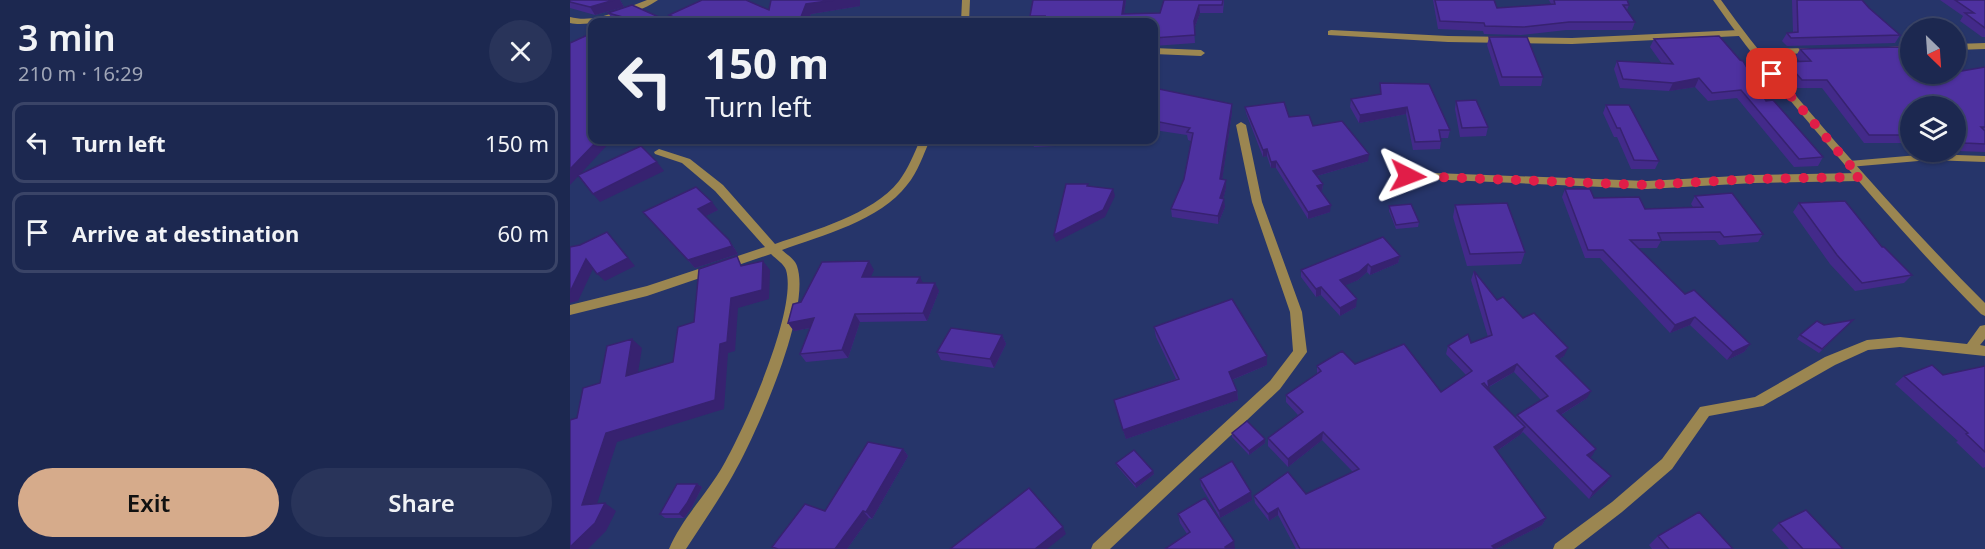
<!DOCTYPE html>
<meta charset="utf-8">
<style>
body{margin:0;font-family:"Noto Sans",sans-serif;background:#29345a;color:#f1f3f6;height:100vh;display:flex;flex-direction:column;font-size:22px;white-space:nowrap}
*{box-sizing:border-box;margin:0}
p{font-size:20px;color:#a0a6b7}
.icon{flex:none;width:33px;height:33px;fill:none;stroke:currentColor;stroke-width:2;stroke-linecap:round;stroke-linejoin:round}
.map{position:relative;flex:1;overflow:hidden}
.details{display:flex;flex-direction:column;background:#1c2850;width:570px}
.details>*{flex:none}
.hud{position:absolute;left:18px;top:18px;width:570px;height:126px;border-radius:12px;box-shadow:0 2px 4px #0004,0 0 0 2px #3a4467;background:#1c2850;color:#f1f3f6;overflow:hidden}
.needle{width:39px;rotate:155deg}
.controls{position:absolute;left:1330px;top:18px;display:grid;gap:12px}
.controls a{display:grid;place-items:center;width:66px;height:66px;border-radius:50%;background:#1c2850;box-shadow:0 2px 4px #0004,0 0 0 2px #3a4467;font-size:30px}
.pin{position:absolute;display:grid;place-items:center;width:51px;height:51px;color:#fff;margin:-26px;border-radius:12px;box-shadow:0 3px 9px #0006}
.me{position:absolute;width:66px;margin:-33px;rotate:93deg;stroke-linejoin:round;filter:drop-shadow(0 0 4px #0008)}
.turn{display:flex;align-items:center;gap:21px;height:126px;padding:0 18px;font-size:27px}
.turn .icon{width:78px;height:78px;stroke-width:2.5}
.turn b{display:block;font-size:42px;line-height:51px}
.round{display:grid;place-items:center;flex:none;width:63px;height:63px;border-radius:32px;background:#29345a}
.head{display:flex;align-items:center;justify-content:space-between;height:102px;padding:0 18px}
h1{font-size:36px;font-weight:600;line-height:45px}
.action{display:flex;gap:12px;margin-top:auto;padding:12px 18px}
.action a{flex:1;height:69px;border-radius:36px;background:#d6ab8b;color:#111;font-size:24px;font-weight:600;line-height:69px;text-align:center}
.action a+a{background:#29345a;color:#f1f3f6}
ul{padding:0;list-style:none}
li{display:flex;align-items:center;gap:18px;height:81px;margin:0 12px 9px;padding:0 6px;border:3px solid #3a4467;border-radius:12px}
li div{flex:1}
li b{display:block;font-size:22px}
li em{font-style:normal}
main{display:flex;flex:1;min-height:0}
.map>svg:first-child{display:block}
</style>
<main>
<section class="details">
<div class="head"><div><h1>3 min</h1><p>210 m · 16:29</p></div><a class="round"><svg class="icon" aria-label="close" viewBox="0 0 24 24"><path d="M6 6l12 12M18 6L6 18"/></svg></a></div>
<ul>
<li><svg class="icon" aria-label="left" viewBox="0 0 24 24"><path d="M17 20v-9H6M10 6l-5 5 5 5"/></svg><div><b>Turn left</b></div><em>150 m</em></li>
<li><svg class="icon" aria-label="arrive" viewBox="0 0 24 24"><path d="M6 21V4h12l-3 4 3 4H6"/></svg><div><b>Arrive at destination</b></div><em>60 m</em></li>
</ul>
<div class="action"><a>Exit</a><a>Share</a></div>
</section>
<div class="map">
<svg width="1415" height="549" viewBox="0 0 1415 549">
<rect width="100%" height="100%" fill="#26356a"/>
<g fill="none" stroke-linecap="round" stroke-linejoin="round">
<path fill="#9b8651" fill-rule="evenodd" d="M77 0H88C70 13 21 28 0 23V17C26 24 52 9 77 0Z
M392 0H400L399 22H391Z
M761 30 878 36 1002 38 1169 30 1173 33 1169 36 1002 44 878 42 758 35V31Z
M1415 43V49L1386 50V44Z
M1341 46V52L1318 53 1314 50 1318 47Z
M584 48 631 50 635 53 631 56 584 54Z
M1244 48 1247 49V53L1185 55 1181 52 1185 49Z
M671 122 676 125 692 202 732 312 737 352 710 389 540 549H521L523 544 700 381 723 351 720 312 682 202 666 125Z
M350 140H360C353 155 348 172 337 185 311 220 251 236 212 250 217 255 225 259 227 266 242 309 186 435 163 475 149 500 132 524 116 549H99C112 518 138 493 154 464 175 427 228 309 216 270 214 264 206 259 201 254L77 296 0 315V305L77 286 195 247 145 191 112 163 85 154 84 152 89 149 120 159 153 185 205 244C244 230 302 215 329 181 338 169 344 154 350 140Z
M1360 154 1415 156V162L1360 160 1279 167 1274 164 1279 161Z
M838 172 1077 181 1184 175 1290 173 1295 177 1290 181 1184 183 1077 189 834 178 833 176 834 174Z
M1415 325V339L1410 345 1415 346V356L1330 347 1298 350 1265 365 1193 406 1139 416 1102 469 1052 512 1004 549H983L985 544 1042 502 1092 459 1130 407 1185 397 1255 357 1297 340 1330 337 1397 344 1410 326Z"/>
<path fill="#9b8651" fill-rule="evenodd" d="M1143 0H1151C1186 49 1224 94 1263 139 1312 195 1362 250 1415 303V316L1411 314C1357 260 1306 202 1257 144 1217 97 1178 51 1143 0Z"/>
</g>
<path fill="#432a8a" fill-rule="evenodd" d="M0 0H50L54 7 25 15 0 8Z
M556 0 554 14 590 13 594 0H654L653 13H630L624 29 625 43 584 46V22H461L460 16Z
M863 0H924L927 8 981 4 979 0H1057L1059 5 1057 10 1065 22 1062 30H996L951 35 914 34 913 31 868 29Z
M1222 0H1292L1299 8 1330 35 1325 43 1217 46 1212 41 1217 33 1223 32Z
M1370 0H1415V37H1412L1390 21 1393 16Z
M290 6 241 14 237 22H104L99 15Z
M38 13 100 22H46H47L44 21Z
M919 37 973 77 971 86H930L917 45Z
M1084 39 1196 101 1253 157 1248 166 1224 167 1167 98 1138 101 1125 87 1099 91 1050 88 1044 69 1047 61 1092 64 1080 47Z
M1230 49 1365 76 1415 67V152L1388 151 1386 149V106H1341V143H1294L1252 88H1227L1212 70 1216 62H1230L1226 56Z
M810 83 880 130 878 138H870L871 141 870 149 843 150 836 114 789 123 780 107 781 99 810 94Z
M584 88 662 112 652 180H656V188L653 199 655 207 648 224 602 217 601 209 614 179 621 141 618 140 617 135 584 130Z
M886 101 918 127 916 136 890 137 885 109Z
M1036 105 1089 161 1085 169H1061L1047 137H1044L1033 113Z
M675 107 719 117 743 126 798 161 747 176 753 184 752 191 751 192 760 212 738 219 706 168H701L697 156 693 157 676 113Z
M461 140H508L507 145 464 147Z
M550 140H575L571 145Z
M995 189 1024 198 1075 209 1123 207 1121 204 1125 196 1193 234 1188 242 1149 245 1145 240 1091 241 1087 248H1068L1115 294 1180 344 1174 352 1157 360 1120 325 1100 333 1030 258H1015L992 197Z
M1229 203 1312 247 1342 275 1334 283 1285 291 1260 264 1223 212Z
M885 205 955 252 951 264 897 266 883 217Z
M819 206 849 222 848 227 826 229 819 211Z
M148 210 135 216 159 240 168 254 125 268 73 212Z
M830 256 828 263 800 275 797 272 788 280 775 285 786 307 770 316 751 295 746 297 731 277V270Z
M304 270 300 277 353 283 369 291 357 321 290 322 278 358 236 362 230 354 240 328 224 331 218 323 231 302Z
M904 271 927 300 953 318 994 356 989 359 1017 398 991 415 1026 449 1020 458 1041 476 1036 483 1019 499 953 432 951 434 927 451 976 518 972 525 926 549H726L708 515 699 521 685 503 684 496 736 494 783 472 752 440 718 467 698 446V438L728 415 716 402V395L747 374V366L785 364 871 392 896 375 876 354 878 346 901 343 918 337 901 280ZM944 372 971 400 947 415 946 418 919 391V387Z
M1283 320 1249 353 1227 339 1230 335Z
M584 327 697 356V365L662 380 667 391 668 400 556 439 544 400 606 379 586 337Z
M432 335 436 344 424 368 371 360 367 352Z
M1415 366V467L1413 468 1386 442 1388 441 1325 384 1334 376 1373 375Z
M662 433 695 439V443L679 455 662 437Z
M333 449 338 456 302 519 299 518 277 549H204L202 547 255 511Z
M546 463 584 474 566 488 547 466Z
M630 479 682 500 650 518 631 486Z
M127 484 132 487 122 507 114 518H95L90 514Z
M608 514 665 549 617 534 610 523Z
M1209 523 1273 549H1219L1202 530Z
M1088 536 1163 549H1082L1079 545Z"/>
<path fill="#372270" d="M44 0H50L54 7 25 15 20 7Z
M264 0H290V6L241 14 237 22H229L236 4Z
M554 0H556L553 22 552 14Z
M629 5 630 13 624 29V21Z
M1129 78 1125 87 1099 91 1103 83Z
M662 104V112L651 188 650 179Z
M837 107 836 114 789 123 790 115Z
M28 140H42L0 185V169Z
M570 140H575L571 145Z
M697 149V156L693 157V150Z
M799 154 798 161 743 177V171Z
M706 161V168H701V162Z
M87 162 94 171 30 202 23 194Z
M656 180V188L651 207 650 198Z
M753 184 752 191 747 193V186Z
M543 189 545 196 535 217 486 242 484 235Z
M654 199 655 207 648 224V216Z
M142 202 148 210 134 217 128 209Z
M761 205 760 212 738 219V212Z
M37 232 65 266 35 281 27 274Z
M159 240 168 254 125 268 118 260Z
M830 256 828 263 800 275 801 267Z
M16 259 24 267 8 301 0 303V292Z
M193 261 200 270 199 299 168 308 165 351 158 353 154 409 47 442 24 513 12 505 36 433 150 344 161 298Z
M299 261 304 270 297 285 292 277Z
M798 264 797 272 788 280 769 288 770 280Z
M350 277 354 285 347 283Z
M365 283 369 291 357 321 353 313Z
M751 287V295L746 297V289Z
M787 299 786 307 770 316V308Z
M285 314 290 322 278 358 272 350Z
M1125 317 1120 325 1100 333 1105 325Z
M244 318 250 326 224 331 218 323Z
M432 335 436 344 424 368 420 359Z
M62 339 72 348 66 385 56 376Z
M1180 344 1174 352 1157 360 1163 352Z
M998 348 994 356 982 364 986 356Z
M697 356V365L659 381V372Z
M947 364 944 372 918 387V381Z
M667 391 668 400 556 439 553 430Z
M1021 391 1017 398 984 419 987 411Z
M955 427 951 434 921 455 924 447Z
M753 432 752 440 718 467V459Z
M695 439V443L679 455V451Z
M333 449 338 456 302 519 296 512Z
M1026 449 1022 456 1013 463 1017 455Z
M583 471 584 474 566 488 565 484Z
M1041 476 1036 483 1019 499 1023 492Z
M127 484 132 487 122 507 114 518 109 514Z
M681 492 682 500 650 518 649 511Z
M35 503 46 511 36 531 18 549H0V547Z
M708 508V515L699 521 698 514Z
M293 511 299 518 277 549H265Z
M976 518 972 525 926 549H921L922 546Z
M493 527 496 534 477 549H465Z
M664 541 665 549H655V547Z"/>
<path fill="#4e31a0" stroke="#372270" stroke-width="1.5" d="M0 0H44L20 7 0 2Z
M132 0H176L199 10 201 0H264L236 4 229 22H115L99 15Z
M463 0H554L552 14 590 13 594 0H653L652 5H629L624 21 625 35 584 38V22H485L474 19 475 16H460Z
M865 0H924L927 8 985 4 984 0H1057L1059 5H1053L1065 22H999L953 27 915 26 914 23 870 21Z
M1227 0H1292L1299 8 1330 35 1221 38 1217 33 1228 32Z
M1385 0H1415V28L1395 13H1404Z
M62 5 100 22H46L56 18 38 13Z
M22 33V140H28L0 169V43Z
M1149 36 1170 60 1173 61 1196 101 1203 100 1253 157 1229 159 1171 90 1142 93 1129 78 1103 83 1053 79 1047 61 1103 64 1084 39Z
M919 37H957L973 77H932Z
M1332 47 1341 55V74H1363L1365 76 1379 74H1386V72L1415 67V127H1411L1415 131V144L1395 143 1388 136H1386V106H1341V135H1299L1257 80H1232L1216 62 1241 61 1230 49Z
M810 83 859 84 880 130H869L871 141 845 142 837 107 790 115 781 99 811 94Z
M584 88 662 104 650 179 656 180 650 198 654 199 648 216 601 209 614 179 623 133 617 132 620 128 584 121Z
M906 100 918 127 892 128 886 101Z
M714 102 719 117 739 115 743 126 772 121 799 154 743 171 753 184 747 186 761 205 738 212 706 161 701 162 697 149 693 150 675 107Z
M1036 105H1059L1089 161 1064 160 1050 128H1047Z
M71 146 87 162 23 194 8 175Z
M496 184H518L517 186 543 189 533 210 484 235Z
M126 187 142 202 128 209 159 240 162 246 118 260 73 212Z
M995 189H1020L1024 198 1069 197 1075 209 1133 207 1125 196 1162 193 1193 234 1154 237 1150 232 1088 233 1091 240H1060L1115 294 1124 290 1180 344 1163 352 1125 317 1105 325 1033 250H1018Z
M1275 201 1312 247H1314L1342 275 1292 283 1267 255 1229 203Z
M937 203 955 252 900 254 885 205Z
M841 204 849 222 826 225 819 206Z
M37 232 58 258 27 274 16 259 0 292V247L10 245Z
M813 237 830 256 801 267 798 264 789 272 770 280 787 299 770 308 751 287 746 289 731 270Z
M167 256 171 266 193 261 192 290 161 298 157 342 150 344 145 400 36 433 12 505 35 503 25 523 0 547V420L7 418 13 388 30 383 37 346 62 339 56 376 103 362 108 327 124 322 129 269Z
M299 261 292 277H350L347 283H365L353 313 285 314 272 350 230 354 244 318 218 323 223 304 231 302 252 262Z
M904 271 927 300 933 297 953 318 964 313 998 348 986 356 1021 391 987 411 1026 449 1017 455 1041 476 1023 492 947 415 978 396 947 364 918 381 919 389 914 383 912 384 955 427 924 447 976 518 922 546 925 549H730L708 508 698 514 684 496 718 472 736 494 789 469 753 432 718 459 698 438 733 412 716 395 751 371 747 366 772 351 785 364 834 344 871 392 902 371 878 346 898 334 901 343 922 335Z
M662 299 697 356 659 372 667 391 553 430 544 400 609 379 584 327Z
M1283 320 1252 349 1230 335 1247 321 1254 325Z
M381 328 432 335 420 359 367 352Z
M1362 365 1373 375 1415 366V452L1396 434 1398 433 1334 376Z
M677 421 695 439 679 451 662 433Z
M298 442 333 449 296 512 293 511 265 549H208L202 547 235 504 255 511Z
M564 450 583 471 565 484 546 463Z
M662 461 681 492 649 511 630 479Z
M107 484H127L117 503 109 514H90Z
M459 488 493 527 465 549H380Z
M635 498 664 541 655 547 656 549H595L620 532 608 514Z
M1236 510 1273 549H1233L1209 523Z
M1129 512 1163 549H1099L1088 536Z"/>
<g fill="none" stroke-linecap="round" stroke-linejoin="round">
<path stroke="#e11d48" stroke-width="10" stroke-dasharray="0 18" d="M838 176 1077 185 1184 179 1290 177 1202 74"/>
</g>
</svg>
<div class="controls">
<a><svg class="needle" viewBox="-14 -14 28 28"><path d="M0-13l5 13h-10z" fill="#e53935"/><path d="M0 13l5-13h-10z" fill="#a0a6b7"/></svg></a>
<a><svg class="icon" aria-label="layers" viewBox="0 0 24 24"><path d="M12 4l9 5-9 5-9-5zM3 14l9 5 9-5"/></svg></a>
</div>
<div class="pin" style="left:1202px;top:74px;background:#d93025"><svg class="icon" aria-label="arrive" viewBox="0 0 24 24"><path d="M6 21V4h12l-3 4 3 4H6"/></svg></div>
<svg class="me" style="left:838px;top:176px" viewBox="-20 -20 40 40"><path d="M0-17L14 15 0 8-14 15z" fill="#e11d48" stroke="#fff" stroke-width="4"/></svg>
<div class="hud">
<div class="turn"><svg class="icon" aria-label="left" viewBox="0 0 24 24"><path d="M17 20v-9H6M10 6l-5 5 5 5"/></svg><div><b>150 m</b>Turn left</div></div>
</div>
</div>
</main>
